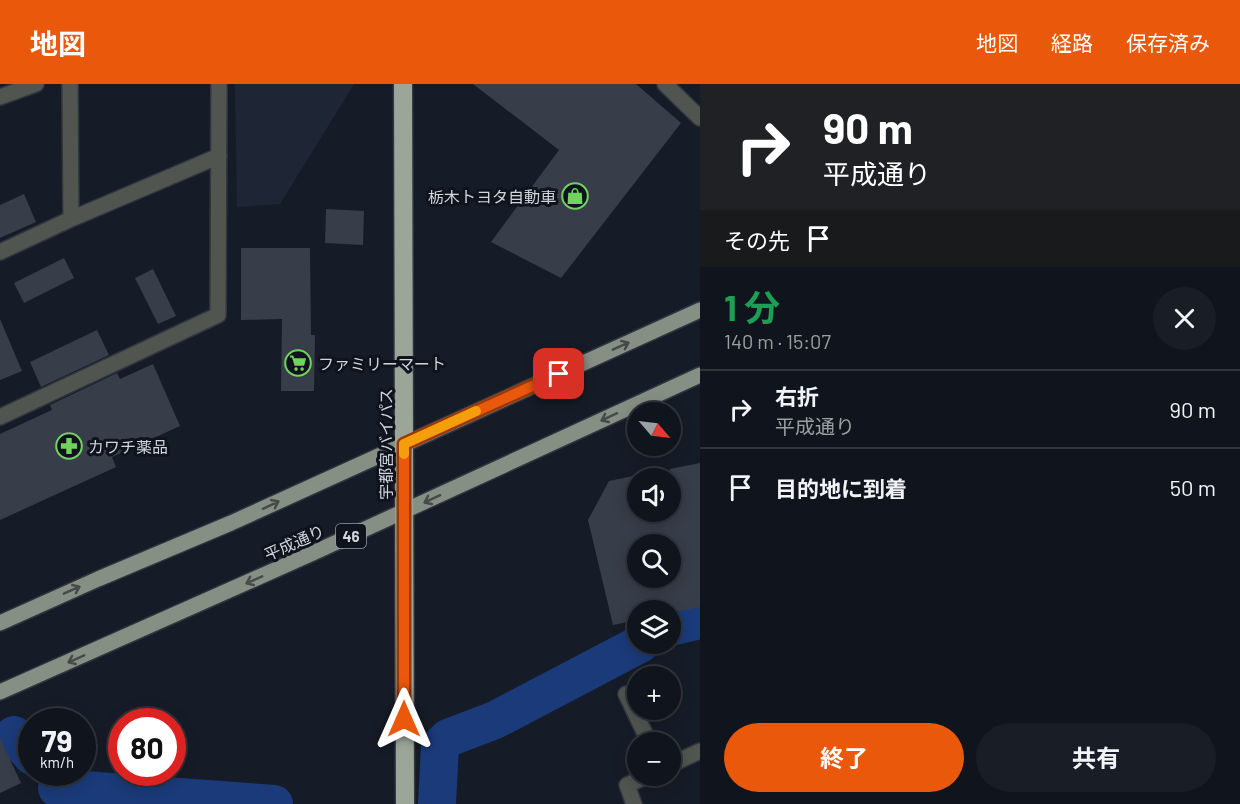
<!DOCTYPE html>
<html lang="ja">
<meta charset="utf-8">
<style>
body{margin:0;font-family:Barlow,"Noto Sans JP",sans-serif;background:#191e26;color:#f1f3f6;height:100vh;display:flex;flex-direction:column;font-size:22px;white-space:nowrap}
*{box-sizing:border-box;margin:0}
p{font-size:20px;color:#9c9fa4}
.icon{flex:none;width:33px;height:33px;fill:none;stroke:currentColor;stroke-width:2;stroke-linecap:round;stroke-linejoin:round}
.map{position:relative;flex:1;overflow:hidden}
.side{display:flex;flex-direction:column;background:#10151d;width:540px}
.side>*{flex:none}
.hud{background:#202124;color:#fff;overflow:hidden}
.needle{width:39px;rotate:118deg}
.tools{position:absolute;left:627px;top:318px;display:grid;gap:12px}
.tools a{display:grid;place-items:center;width:54px;height:54px;border-radius:50%;background:#10151d;box-shadow:0 3px 15px #0003,0 0 0 2px #30343b;font-size:30px}
.speed{position:absolute;left:18px;top:624px;display:flex;gap:12px;font-size:30px;font-weight:700;text-align:center}
.speed>*{display:grid;place-content:center;width:78px;height:78px;border-radius:50%;background:#10151d;box-shadow:0 3px 15px #0003,0 0 0 2px #30343b;line-height:1}
.speed small{font-size:15px;font-weight:400}
.speed .limit{border:9px solid #d22;background:#fff;color:#111}
.pin{position:absolute;display:grid;place-items:center;width:51px;height:51px;color:#fff;margin:-26px;border-radius:12px;box-shadow:0 3px 9px #0006}
.me{position:absolute;width:66px;margin:-33px;rotate:0deg;stroke-linejoin:round;filter:drop-shadow(0 0 4px #0008)}
.turn{display:flex;align-items:center;gap:21px;height:126px;padding:0 24px;font-size:27px}
.turn .icon{width:78px;height:78px;stroke-width:2.5}
.turn b{display:block;font-size:42px;line-height:51px}
.then{display:flex;align-items:center;height:57px;padding:0 24px;background:#0003;gap:12px;font-size:22px}
.round{display:grid;place-items:center;flex:none;width:63px;height:63px;border-radius:32px;background:#191e26}
.overview{display:flex;align-items:center;justify-content:space-between;height:102px;padding:0 24px}
h1{font-size:36px;font-weight:700;line-height:45px;color:#1e9e55}
.cta{display:flex;gap:12px;margin-top:auto;padding:12px 24px}
.cta a{flex:1;height:69px;border-radius:36px;background:#ea580c;color:#fff;font-size:24px;font-weight:700;line-height:69px;text-align:center}
.cta a+a{background:#191e26;color:#f1f3f6}
ul{padding:0;list-style:none}
li{display:flex;align-items:center;gap:18px;height:78px;padding:0 24px;border-top:2px solid #30343b}
li div{flex:1}
li b{display:block;font-size:22px}
li em{font-style:normal}
header{display:flex;align-items:center;gap:36px;box-sizing:border-box;height:84px;padding:0 30px;background:#ea580c;color:#fff}
header strong{font-size:28px}
nav{display:flex;gap:33px;margin-inline-start:auto;font-size:21px}
main{display:flex;flex:1;min-height:0}
.map>svg:first-child{display:block}
</style>
<header>
<strong>地図</strong>
<nav><a>地図</a><a>経路</a><a>保存済み</a></nav>
</header>
<main>
<div class="map">
<svg width="700" height="720" viewBox="0 0 700 720">
<rect width="100%" height="100%" fill="#161c27"/>
<path fill="#1e2635" d="M235 0H354L280 120 237 123Z"/>
<g fill="none" stroke-linecap="round" stroke-linejoin="round">
<path stroke="#1b3a79" stroke-width="38" d="M670 543 700 536
M14 651 32 672
M57 704 274 720
M437 720 440 662 448 654 495 636 640 560"/>
</g>
<path fill="#373d49" fill-rule="evenodd" d="M473 0H636L681 39 561 194 491 158 559 66Z
M24 110 36 138 0 154V121Z
M326 125 364 127 363 161 325 159Z
M241 164H310L311 251H315L314 307H281L282 235 241 236Z
M64 174 74 194 24 219 14 199Z
M153 185 176 232 158 240 135 194Z
M0 235 22 287 0 296Z
M97 246 109 271 41 303 30 278Z
M153 280 180 342 112 373 116 383 0 436V350L52 326 50 321 117 289 120 295Z
M700 379V523L670 529V526H638V536L613 541 588 436 609 397 638 391V428H670V385ZM638 460H670V494H638Z
M0 654 21 699 0 709Z"/>
<g fill="none" stroke-linecap="round" stroke-linejoin="round">
<g stroke="#303640" stroke-width="18">
<path id="minor" d="M70 0 71 135 219 72
M665 0 700 34
M0 13 36 0
M0 168 71 135
M0 333 218 231 219 0
M626 610 649 658
M670 681 700 667
M634 720 627 701 647 692"/>
</g>
<g stroke="#303640" stroke-width="18">
<path id="major" d="M0 539 98 495 231 439 700 226
M0 608 313 469 700 291"/>
</g>
<g stroke="#303640" stroke-width="21">
<path id="highway" d="M403 0 405 720"/>
</g>
<use href="#minor" stroke="#515550" stroke-width="15"/>
<use href="#major" stroke="#868f84" stroke-width="15"/>
<use href="#highway" stroke="#9ba699" stroke-width="18"/>
</g>
<defs><path id="oneway-shaft" d="M-6 0H5M1.5-3L5.5 0L1.5 3" fill="none" stroke-width="1.6" stroke-linecap="round" stroke-linejoin="round" transform="scale(1.5)"/></defs>
<g stroke="#444b4b">
<use href="#oneway-shaft" transform="translate(621 262) rotate(-24)"/>
<use href="#oneway-shaft" transform="translate(609 333) rotate(155)"/>
<use href="#oneway-shaft" transform="translate(432 415) rotate(155)"/>
<use href="#oneway-shaft" transform="translate(271 421) rotate(-25)"/>
<use href="#oneway-shaft" transform="translate(254 496) rotate(156)"/>
<use href="#oneway-shaft" transform="translate(72 506) rotate(-24)"/>
<use href="#oneway-shaft" transform="translate(76 575) rotate(156)"/>
</g>
<g fill="none" stroke-linecap="round" stroke-linejoin="round">
<g stroke="#983908" stroke-width="15">
<path id="route" d="M404 635V360L559 290"/>
</g>
<use href="#route" stroke="#ea580c" stroke-width="10"/>
<path stroke="#f59e0b" stroke-width="10" d="M404 370V360L476 327"/>
</g>
<defs>
<g id="shop-ring" transform="scale(1.35)"><circle r="9.5" fill="#0e131d" stroke="#73d25d" stroke-width="1.5"/><path d="M-5-2.5h2.3a2.7 3.5 0 0 1 5.4 0H5L5.5 6h-11ZM-1.5-2.5h3a1.5 2.3 0 0 0-3 0Z" fill="#73d25d"/></g>
<g id="supermarket-ring" transform="scale(1.35)"><circle r="9.5" fill="#0e131d" stroke="#73d25d" stroke-width="1.5"/><path d="M-6-5.5h2.5l.6 2H6L4.5 2H-2.5L-4.4-4H-6ZM-1.5 3.2a1.3 1.3 0 1 0 .1 0ZM3 3.2a1.3 1.3 0 1 0 .1 0Z" fill="#73d25d"/></g>
<g id="pharmacy-ring" transform="scale(1.35)"><circle r="9.5" fill="#0e131d" stroke="#73d25d" stroke-width="1.5"/><path d="M-2-6h4v4h4v4h-4v4h-4v-4h-4v-4h4Z" fill="#73d25d"/></g>
</defs>
<g fill-rule="evenodd">
<use href="#shop-ring" x="575" y="112"/>
<use href="#supermarket-ring" x="298" y="279"/>
<use href="#pharmacy-ring" x="69" y="362"/>
</g>
<g text-anchor="middle" dominant-baseline="central" stroke-width="6" stroke-linejoin="round" paint-order="stroke">
<rect fill="#0e131d" stroke="#969ba3" stroke-width="1.5" x="336" y="440" width="30" height="24" rx="4.5"/>
<g font-size="15" font-weight="bold" fill="#d0d5dc">
<text x="351" y="452">46</text>
</g>
<g font-size="16" fill="#d0d5dc" stroke="#0e131d" text-anchor="start">
<text x="556" y="112" text-anchor="end">栃木トヨタ自動車</text>
<text x="318" y="279">ファミリーマート</text>
<text x="88" y="362">カワチ薬品</text>
</g>
<g font-size="16" fill="#d0d5dc" stroke="#0e131d">
<text transform="translate(385 360) rotate(-90)">宇都宮バイパス</text>
<text transform="translate(294 458) rotate(-24)">平成通り</text>
</g>
</g>
</svg>
<div class="tools">
<a><svg class="needle" viewBox="-14 -14 28 28"><path d="M0-13l5 13h-10z" fill="#e53935"/><path d="M0 13l5-13h-10z" fill="#9c9fa4"/></svg></a>
<a><svg class="icon" aria-label="sound" viewBox="0 0 24 24"><path d="M4 9h4l5-4v14l-5-4H4zM17 9q2 3 0 6"/></svg></a>
<a><svg class="icon" aria-label="search" viewBox="0 0 24 24"><circle cx="10" cy="10" r="6"/><path d="M15 15l6 6"/></svg></a>
<a><svg class="icon" aria-label="layers" viewBox="0 0 24 24"><path d="M12 4l9 5-9 5-9-5zM3 14l9 5 9-5"/></svg></a>
<a>+</a>
<a>−</a>
</div>
<div class="speed"><div>79<small>km/h</small></div><div class="limit">80</div></div>
<div class="pin" style="left:559px;top:290px;background:#d93025"><svg class="icon" aria-label="arrive" viewBox="0 0 24 24"><path d="M6 21V4h12l-3 4 3 4H6"/></svg></div>
<svg class="me" style="left:404px;top:635px" viewBox="-20 -20 40 40"><path d="M0-17L14 15 0 8-14 15z" fill="#ea580c" stroke="#fff" stroke-width="4"/></svg>
</div>
<section class="side">
<div class="hud">
<div class="turn"><svg class="icon" aria-label="right" viewBox="0 0 24 24"><path d="M7 20v-9h11M14 6l5 5-5 5"/></svg><div><b>90 m</b>平成通り</div></div>
<div class="then">その先<svg class="icon" aria-label="arrive" viewBox="0 0 24 24"><path d="M6 21V4h12l-3 4 3 4H6"/></svg></div>
</div>
<div class="overview"><div><h1>1 分</h1><p>140 m · 15:07</p></div><a class="round"><svg class="icon" aria-label="close" viewBox="0 0 24 24"><path d="M6 6l12 12M18 6L6 18"/></svg></a></div>
<ul>
<li><svg class="icon" aria-label="right" viewBox="0 0 24 24"><path d="M7 20v-9h11M14 6l5 5-5 5"/></svg><div><b>右折</b><p>平成通り</p></div><em>90 m</em></li>
<li><svg class="icon" aria-label="arrive" viewBox="0 0 24 24"><path d="M6 21V4h12l-3 4 3 4H6"/></svg><div><b>目的地に到着</b></div><em>50 m</em></li>
</ul>
<div class="cta"><a>終了</a><a>共有</a></div>
</section>
</main>
